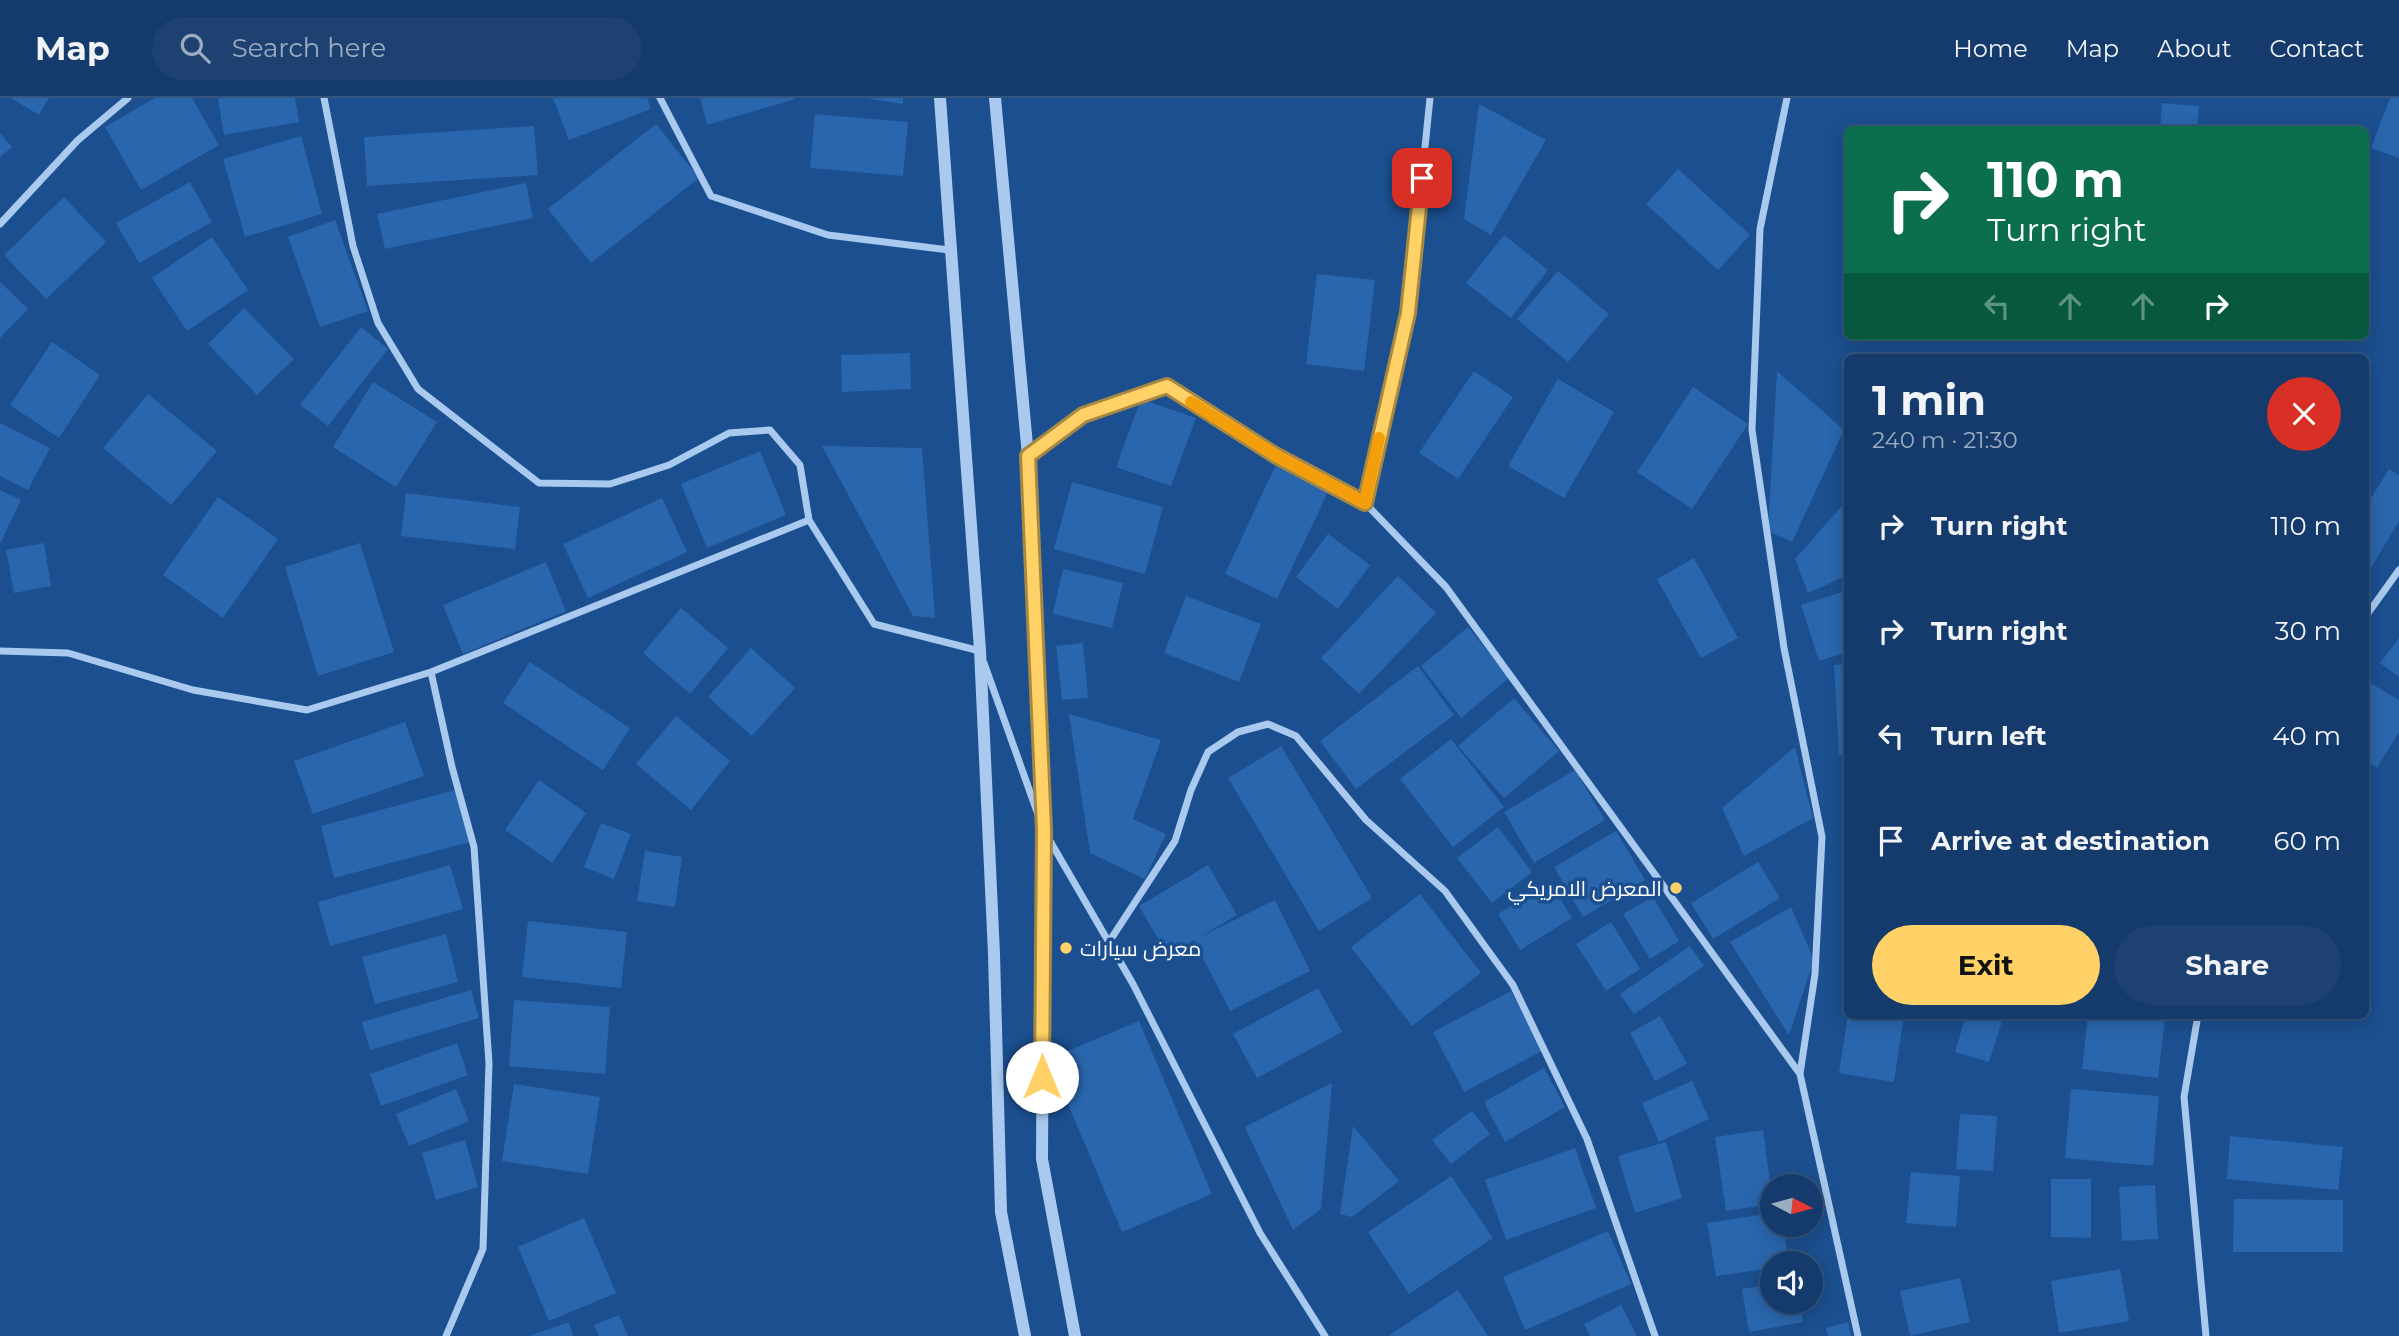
<!DOCTYPE html>
<meta charset="utf-8">
<style>
body{margin:0;font-family:Montserrat,Cairo,sans-serif;background:#1d4271;color:#f1f3f6;height:100vh;display:flex;flex-direction:column;font-size:26px;white-space:nowrap}
*{box-sizing:border-box;margin:0}
p{font-size:23px;color:#9dadc1}
.icon{flex:none;width:38px;height:38px;fill:none;stroke:currentColor;stroke-width:2;stroke-linecap:round;stroke-linejoin:round}
.map{position:relative;flex:1;overflow:hidden}
.side{position:absolute;left:1844px;top:256px;width:525px;height:665px;display:flex;flex-direction:column;background:#143b6b;border-radius:10px;box-shadow:0 4px 18px #0003,0 0 0 2px #33557e}
.side>*{flex:none}
.hud{position:absolute;left:1844px;top:28px;width:525px;height:214px;border-radius:10px;box-shadow:0 4px 18px #0003,0 0 0 2px #33557e;background:#0b6e4f;color:#fff;overflow:hidden}
.needle{width:46px;rotate:96deg}
.buttons{position:absolute;left:1760px;top:1076px;display:grid;gap:14px}
.buttons a{display:grid;place-items:center;width:63px;height:63px;border-radius:50%;background:#143b6b;box-shadow:0 4px 18px #0003,0 0 0 2px #33557e;font-size:35px}
.pin{position:absolute;display:grid;place-items:center;width:60px;height:60px;color:#fff;margin:-30px;border-radius:14px;box-shadow:0 4px 10px #0006}
.me{position:absolute;width:77px;margin:-38px;rotate:0deg;stroke-linejoin:round;filter:drop-shadow(0 0 5px #0008)}
.turn{display:flex;align-items:center;gap:24px;height:147px;padding:0 28px;font-size:32px}
.turn .icon{width:91px;height:91px;stroke-width:2.5}
.turn b{display:block;font-size:49px;line-height:60px}
.lanes{display:flex;align-items:center;height:66px;padding:0 28px;background:#0003;justify-content:center;gap:35px;direction:ltr}
.lanes .off{opacity:.35}
.round{display:grid;place-items:center;flex:none;width:74px;height:74px;border-radius:37px;background:#1d4271}
.head{display:flex;align-items:center;justify-content:space-between;height:119px;padding:0 28px}
h1{font-size:42px;font-weight:700;line-height:52px}
.button{display:flex;gap:14px;margin-top:auto;padding:14px 28px}
.button a{flex:1;height:80px;border-radius:42px;background:#ffd166;color:#111;font-size:28px;font-weight:700;line-height:80px;text-align:center}
.button a+a{background:#1d4271;color:#f1f3f6}
ul{padding:0;list-style:none}
li{display:flex;align-items:center;gap:21px;height:105px;padding:0 28px}
li div{flex:1}
li b{display:block;font-size:26px}
li em{font-style:normal}
header{display:flex;align-items:center;gap:42px;box-sizing:border-box;height:98px;padding:0 35px;background:#143b6b;border-bottom:2px solid #33557e}
header strong{font-size:33px}
nav{display:flex;gap:38px;margin-inline-start:auto;font-size:24px}
.search{width:490px;height:63px;background:#1d4271;display:flex;align-items:center;gap:18px;box-sizing:border-box;padding:0 24px;border-radius:38px;color:#9dadc1;font-size:26px}
.map>svg:first-child{display:block}
</style>
<header>
<strong>Map</strong>
<div class="search"><svg class="icon" aria-label="search" viewBox="0 0 24 24"><circle cx="10" cy="10" r="6"/><path d="M15 15l6 6"/></svg>Search here</div>
<nav><a>Home</a><a>Map</a><a>About</a><a>Contact</a></nav>
</header>
<div class="map">
<svg width="2399" height="1238" viewBox="0 0 2399 1238">
<rect width="100%" height="100%" fill="#1b4f8f"/>
<path fill="#2a66ad" d="M11 0H49L39 17Z
M155 0H192L219 47 141 92 105 29Z
M218 0H295L299 24 224 37Z
M553 0H647L651 11 569 42Z
M700 0H795V1L707 27Z
M866 0H903V6Z
M2390 0H2399V60L2371 50Z
M2162 5 2199 8 2197 32H2160Z
M1479 6 1546 42 1491 137 1464 121Z
M815 16 908 24 903 78 810 70Z
M656 26 699 80 591 165 548 111Z
M534 28 538 77 367 88 364 39Z
M0 35 12 49 0 59Z
M301 38 322 116 245 139 223 61Z
M1678 71 1750 137 1718 172 1646 106Z
M190 84 212 124 139 165 116 125Z
M526 85 533 120 385 151 377 116Z
M64 99 106 144 46 201 4 157Z
M335 122 368 213 320 229 288 139Z
M1504 137 1548 172 1511 220 1466 185Z
M212 139 248 192 187 233 152 180Z
M1558 173 1609 216 1568 264 1517 221Z
M1317 176 1375 182 1364 273 1306 266Z
M0 184 28 211 0 240Z
M244 210 294 261 257 297 208 246Z
M361 229 388 251 328 328 300 307Z
M52 244 100 277 59 340 10 307Z
M910 255 911 291 842 294 841 257Z
M1474 273 1513 299 1458 381 1419 355Z
M1777 273 1844 332 1792 444 1768 433Z
M1558 281 1614 314 1564 400 1508 368Z
M373 284 437 324 396 389 333 349Z
M1693 289 1748 326 1692 411 1637 374Z
M148 296 217 353 171 407 103 350Z
M1141 301 1196 320 1171 388 1116 369Z
M0 325 50 350 28 392 0 378Z
M822 348 922 350 935 520 913 518Z
M760 353 786 417 707 450 681 386Z
M1276 366 1329 392 1277 501 1225 476Z
M2389 371 2399 377V423L2369 473 2366 471V408Z
M1072 384 1163 409 1145 476 1054 451Z
M0 392 21 402 0 446Z
M406 395 520 409 515 451 401 438Z
M218 399 278 441 223 520 163 477Z
M662 400 687 454 588 500 563 446Z
M1848 401V477L1808 495 1795 461Z
M1328 436 1370 467 1338 511 1296 479Z
M44 445 51 488 14 495 6 452Z
M360 445 394 554 318 578 285 469Z
M1694 460 1738 540 1701 560 1657 481Z
M546 464 566 513 463 556 443 507Z
M1063 471 1123 485 1112 530 1053 516Z
M1398 478 1436 515 1359 596 1321 560Z
M1848 492V554L1819 563 1801 507Z
M1186 498 1261 526 1239 584 1164 555Z
M681 510 728 550 690 596 643 555Z
M1468 529 1509 580 1461 620 1421 568Z
M2399 540V579L2380 565Z
M1083 545 1088 600 1062 602 1056 548Z
M751 550 795 590 752 638 708 599Z
M530 564 630 630 603 672 503 605Z
M1848 566V657H1839L1834 567Z
M1418 568 1454 617 1356 691 1320 643Z
M2369 584 2399 602V634L2377 670 2366 663Z
M1514 600 1559 653 1504 700 1458 648Z
M1069 616 1161 642 1133 721 1166 736 1145 781 1090 755Z
M676 618 730 663 691 712 636 666Z
M405 624 424 678 313 716 294 663Z
M1451 641 1504 709 1453 749 1400 681Z
M1281 648 1372 800 1319 833 1228 680Z
M1795 649 1813 720 1744 758 1722 710Z
M1843 668H1848V775H1846Z
M1575 672 1605 722 1534 765 1504 714Z
M539 682 586 715 552 765 505 732Z
M455 692 470 744 334 780 321 728Z
M601 725 631 736 614 781 584 769Z
M1498 729 1532 774 1492 805 1457 760Z
M1616 733 1645 782 1583 819 1554 769Z
M645 753 682 759 675 809 637 803Z
M1758 764 1780 800 1713 841 1691 805Z
M450 767 463 811 330 848 318 804Z
M1208 767 1237 817 1200 839 1275 802 1310 873 1230 913 1194 842 1168 858 1139 808Z
M1550 784 1572 820 1520 852 1498 816Z
M1420 796 1481 875 1412 928 1351 849Z
M1653 799 1679 843 1650 861 1623 816Z
M1791 809 1814 862 1789 937 1730 844Z
M528 823 627 834 621 890 522 879Z
M1611 824 1640 871 1606 893 1576 846Z
M446 836 458 884 375 906 362 859Z
M1690 848 1704 868 1634 916 1620 896Z
M1318 890 1342 934 1257 980 1233 936Z
M471 892 479 920 370 952 362 924Z
M1511 893 1542 953 1464 994 1433 934Z
M514 902 610 909 605 976 509 968Z
M1848 917H1904L1894 984 1839 975Z
M1966 917H2004L1989 964 1955 954Z
M2088 917 2165 921 2158 980 2082 971Z
M1660 918 1687 966 1655 983 1630 935Z
M1139 923 1212 1096 1122 1134 1049 961Z
M457 945 468 977 381 1008 370 976Z
M1544 970 1565 1009 1505 1044 1484 1004Z
M1692 983 1709 1021 1659 1044 1642 1005Z
M1332 985 1321 1111 1293 1132 1245 1029Z
M514 986 600 999 588 1076 502 1063Z
M456 991 469 1023 409 1048 396 1016Z
M2071 991 2159 998 2153 1068 2065 1060Z
M1472 1013 1490 1036 1451 1066 1432 1042Z
M1960 1016 1997 1018 1993 1073 1956 1071Z
M1353 1028 1399 1083 1352 1119 1340 1116Z
M1763 1032 1773 1106 1726 1113 1715 1039Z
M2230 1038 2343 1049 2338 1092 2227 1081Z
M465 1042 478 1089 436 1102 422 1055Z
M1666 1044 1682 1100 1635 1115 1618 1058Z
M1575 1050 1596 1110 1506 1142 1485 1082Z
M1911 1074 1960 1078 1956 1129 1906 1125Z
M1451 1078 1493 1140 1409 1196 1368 1134Z
M2051 1081H2091V1140L2051 1139Z
M2155 1087 2158 1141 2122 1143 2119 1089Z
M2234 1101 2343 1102V1154H2233Z
M1773 1115V1127H1783L1789 1166H1773V1170L1716 1178 1707 1125Z
M584 1120 616 1195 549 1223 518 1149Z
M1608 1133 1631 1186 1525 1232 1503 1179Z
M2120 1171 2129 1223 2059 1235 2051 1183Z
M1960 1180 1970 1224 1910 1238 1900 1193Z
M1773 1186V1204H1799L1803 1224 1749 1234 1742 1191Z
M1458 1192 1488 1238H1388Z
M1621 1207 1637 1238H1590L1584 1226Z
M619 1217 628 1238H599L594 1227Z
M569 1224 573 1238H529Z
M1848 1224 1851 1238H1828L1826 1230Z"/>
<g fill="none" stroke-linecap="round" stroke-linejoin="round">
<path stroke="#a9c9ee" stroke-width="7" d="M324 0 353 148 378 225 418 291 539 385 610 386 669 367 729 335 770 332 800 367 809 422
M660 0 711 98 828 137 949 152
M1787 0 1760 131 1752 332 1784 550 1822 739 1815 876 1800 976
M0 126 78 42 128 0
M1028 358 1083 317 1167 288 1275 357 1365 405 1446 489 1800 976 1858 1238
M1365 405 1408 215 1430 0
M2366 518 2399 472
M0 553 68 555 193 592 307 612 431 574 809 422 874 526 980 553
M984 565 1040 722
M431 574 452 669 474 749 489 965 483 1151 446 1238
M1046 736 1133 886 1260 1135 1325 1238
M1109 844 1175 743 1191 692 1208 654 1238 634 1268 626 1296 638 1366 722 1445 793 1513 887 1587 1041 1655 1238
M2198 917 2184 999 2206 1238"/>
<path stroke="#a9c9ee" stroke-width="12" d="M940 0 980 552 994 856 1001 1114 1025 1238
M995 0 1028 358 1044 732 1042 1061 1075 1238"/>
</g>
<g fill="none" stroke-linecap="round" stroke-linejoin="round">
<g stroke="#a68842" stroke-width="18">
<path id="route" d="M1042 979 1044 732 1028 358 1083 317 1167 288 1275 357 1365 405 1408 215 1422 80"/>
</g>
<use href="#route" stroke="#ffd166" stroke-width="12"/>
<path stroke="#f59e0b" stroke-width="12" d="M1191 304 1275 357 1365 405 1379 340"/>
</g>
<g fill="#ffd166" stroke="#1b4f8f" stroke-width="2.5">
<circle cx="1676" cy="790" r="7"/>
<circle cx="1066" cy="850" r="7"/>
</g>
<g text-anchor="middle" dominant-baseline="central" stroke-width="7" stroke-linejoin="round" paint-order="stroke">
<g font-size="21" fill="#fff" stroke="#1b4f8f" text-anchor="end">
<text x="1662" y="790">المعرض الامريكي</text>
<text x="1080" y="850" text-anchor="start">معرض سيارات</text>
</g>
</g>
</svg>
<div class="buttons">
<a><svg class="needle" viewBox="-14 -14 28 28"><path d="M0-13l5 13h-10z" fill="#e53935"/><path d="M0 13l5-13h-10z" fill="#9dadc1"/></svg></a>
<a><svg class="icon" aria-label="sound" viewBox="0 0 24 24"><path d="M4 9h4l5-4v14l-5-4H4zM17 9q2 3 0 6"/></svg></a>
</div>
<div class="pin" style="left:1422px;top:80px;background:#d93025"><svg class="icon" aria-label="arrive" viewBox="0 0 24 24"><path d="M6 21V4h12l-3 4 3 4H6"/></svg></div>
<svg class="me" style="left:1042px;top:979px" viewBox="-20 -20 40 40"><circle r="19" fill="#fff"/><path d="M0-13L10 11 0 6-10 11z" fill="#ffd166"/></svg>
<div class="hud">
<div class="turn"><svg class="icon" aria-label="right" viewBox="0 0 24 24"><path d="M7 20v-9h11M14 6l5 5-5 5"/></svg><div><b>110 m</b>Turn right</div></div>
<div class="lanes"><svg class="icon off" aria-label="left" viewBox="0 0 24 24"><path d="M17 20v-9H6M10 6l-5 5 5 5"/></svg><svg class="icon off" aria-label="ahead" viewBox="0 0 24 24"><path d="M12 20V5M6 11l6-6 6 6"/></svg><svg class="icon off" aria-label="ahead" viewBox="0 0 24 24"><path d="M12 20V5M6 11l6-6 6 6"/></svg><svg class="icon" aria-label="right" viewBox="0 0 24 24"><path d="M7 20v-9h11M14 6l5 5-5 5"/></svg></div>
</div>
<section class="side">
<div class="head"><div><h1>1 min</h1><p>240 m · 21:30</p></div><a class="round" style="background:#d93025;color:#fff"><svg class="icon" aria-label="close" viewBox="0 0 24 24"><path d="M6 6l12 12M18 6L6 18"/></svg></a></div>
<ul>
<li><svg class="icon" aria-label="right" viewBox="0 0 24 24"><path d="M7 20v-9h11M14 6l5 5-5 5"/></svg><div><b>Turn right</b></div><em>110 m</em></li>
<li><svg class="icon" aria-label="right" viewBox="0 0 24 24"><path d="M7 20v-9h11M14 6l5 5-5 5"/></svg><div><b>Turn right</b></div><em>30 m</em></li>
<li><svg class="icon" aria-label="left" viewBox="0 0 24 24"><path d="M17 20v-9H6M10 6l-5 5 5 5"/></svg><div><b>Turn left</b></div><em>40 m</em></li>
<li><svg class="icon" aria-label="arrive" viewBox="0 0 24 24"><path d="M6 21V4h12l-3 4 3 4H6"/></svg><div><b>Arrive at destination</b></div><em>60 m</em></li>
</ul>
<div class="button"><a>Exit</a><a>Share</a></div>
</section>
</div>
